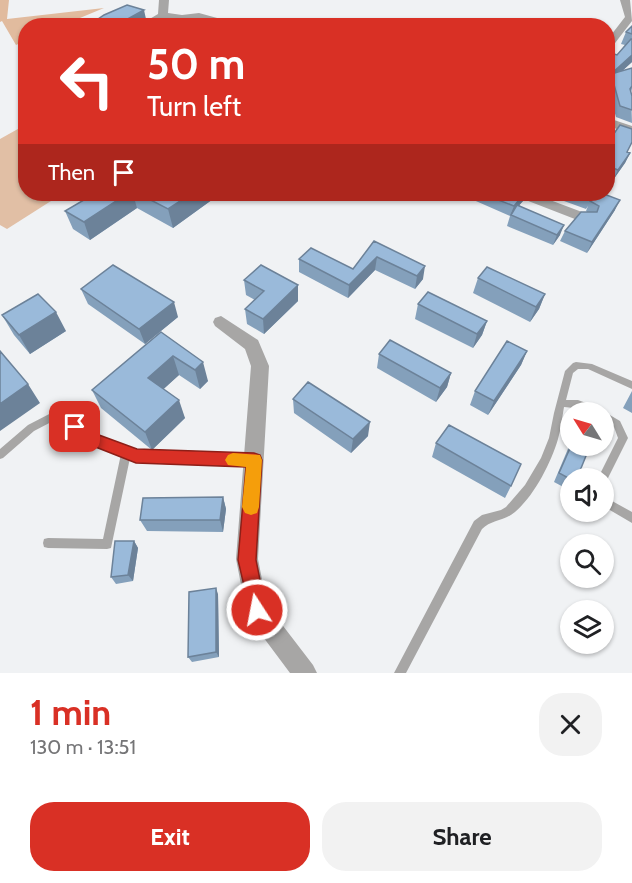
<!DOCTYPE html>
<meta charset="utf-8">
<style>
body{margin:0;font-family:Cabin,sans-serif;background:#f2f2f2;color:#202124;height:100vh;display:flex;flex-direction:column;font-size:22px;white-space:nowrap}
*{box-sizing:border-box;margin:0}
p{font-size:20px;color:#757577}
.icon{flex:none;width:33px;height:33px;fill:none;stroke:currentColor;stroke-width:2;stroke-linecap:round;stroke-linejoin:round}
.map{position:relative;height:673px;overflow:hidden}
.details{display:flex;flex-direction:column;background:#fff;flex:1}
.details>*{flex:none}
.banner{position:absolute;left:18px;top:18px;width:597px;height:183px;border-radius:24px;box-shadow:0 2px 4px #0004;background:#d93025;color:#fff;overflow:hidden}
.needle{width:39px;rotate:307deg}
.controls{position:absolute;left:560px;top:402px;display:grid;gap:12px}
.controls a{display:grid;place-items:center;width:54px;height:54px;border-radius:50%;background:#fff;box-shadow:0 2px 4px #0004;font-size:30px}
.pin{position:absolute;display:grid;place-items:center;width:51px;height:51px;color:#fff;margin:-26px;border-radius:12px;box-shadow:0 3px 9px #0006}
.me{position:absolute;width:66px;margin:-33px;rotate:349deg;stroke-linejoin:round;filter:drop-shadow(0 0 4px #0008)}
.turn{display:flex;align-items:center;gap:21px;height:126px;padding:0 30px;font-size:27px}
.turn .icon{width:78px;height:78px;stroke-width:2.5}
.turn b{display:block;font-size:42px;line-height:51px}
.then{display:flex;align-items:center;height:57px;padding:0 30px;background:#0003;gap:12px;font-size:22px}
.round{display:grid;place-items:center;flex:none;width:63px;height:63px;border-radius:24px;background:#f2f2f2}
.head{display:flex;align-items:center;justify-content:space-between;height:102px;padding:0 30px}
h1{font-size:36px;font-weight:700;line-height:45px;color:#d93025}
.button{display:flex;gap:12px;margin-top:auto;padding:12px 30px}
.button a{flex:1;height:69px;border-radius:24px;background:#d93025;color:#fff;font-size:24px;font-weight:700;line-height:69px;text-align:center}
.button a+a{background:#f2f2f2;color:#202124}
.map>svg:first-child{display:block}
</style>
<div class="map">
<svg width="632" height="673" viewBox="0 0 632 673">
<rect width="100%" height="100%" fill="#f0f2f4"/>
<path fill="#e1bfa5" d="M25 125 26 194H62L7 229 0 225V139Z"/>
<path fill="#e1bb9e" d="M0 0H9L7 19 104 8 63 25 26 26 25 41 16 45 2 21 0 22Z"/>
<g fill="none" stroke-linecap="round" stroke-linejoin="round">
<path fill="#a7a6a5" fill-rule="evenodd" d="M576 362 592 364 632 381V389L588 369H578L573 373 566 400H578L602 409 603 411 620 421 628 438 606 482 603 484V478H598L618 438 614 427 603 420V412C589 412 578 408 564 407 562 418 561 429 558 439 551 463 534 496 515 512 505 521 491 520 482 529L406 673H394L474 521 482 515 501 510 506 507 525 485 541 458 549 438 554 413 565 371 573 363Z
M57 410 96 436 136 452 254 456 257 457 259 460 257 463 254 464 136 460 130 458 111 548 107 549 48 548 44 547 43 543 44 539 48 538 103 539 121 454 90 442 57 419 34 431 3 458 0 459V449L28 425Z
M603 496 632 512V523L603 506Z"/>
<path fill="#a7a6a5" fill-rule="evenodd" d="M159 0H169L168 13 182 15 199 13 246 26H227L199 19 182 21 164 18 151 26H138L158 14Z
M620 0H630L632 21 612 47 608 48V39L625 17Z
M608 118 632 126V134L608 126Z
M516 194H534L590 215 592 218 590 221H580L518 197Z
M221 316 258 340 269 366 258 559 267 605 313 665 317 673H290L249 618 246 610 236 559 251 366 245 349 215 326 213 322 215 318Z"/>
</g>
<path fill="#84a0bb" d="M632 26V62L622 71 632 68V89L631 92 632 123 616 117 609 93 617 55 625 45 621 44 626 32Z
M608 142 630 153 625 163 613 180 608 178Z
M94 194H220L173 228 137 208 90 240 73 229 65 211Z
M470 194H525L523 201 519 205 560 235 553 245 507 226 510 216 469 198Z
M567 194H595L594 196 615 210 587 253 560 241 565 231 587 212 586 211 588 206 586 209 564 201Z
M374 241 423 279 415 289 375 270 348 298 299 272V259L353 269Z
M478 278 545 294 539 309 530 322 473 293Z
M244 280 298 301 264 334 247 324 245 309 255 300 246 295Z
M81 289 178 317 145 344 88 304Z
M418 304 487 321 482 335 473 348 415 319Z
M2 315 66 331 30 354 14 335Z
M161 332 208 381 200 389 179 375 163 389 185 418 152 450 101 408 92 390Z
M527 351 521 365 488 415 470 405 475 391Z
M379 354 451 373 447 387 436 402 377 368Z
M632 391V413L623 408Z
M293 399 368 436 351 453 294 413Z
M436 443 511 486 505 498 432 457Z
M570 444V446H590L570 478V489L569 490 554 482Z
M223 497 226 509 223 532 147 531 140 520Z
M134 541 138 548 133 581 116 584 111 577Z
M218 594 219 657 192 662 188 657Z"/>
<path fill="#6c8299" d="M144 10 146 19 133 26H115Z
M632 55V62L608 84 611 74Z
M613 81 609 93 608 94V88Z
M630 153 625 163 613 180 618 170Z
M127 194H133L137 208 90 240 84 222Z
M191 194H220L173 228 168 209Z
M524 194H525L523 201 510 216 514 206Z
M620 200 615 210 587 253 592 242Z
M564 225 560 235 553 245 557 235Z
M377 257 375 270 348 298 349 285Z
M425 266 423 279 415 289 417 276Z
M298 285V301L264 334 263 319Z
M545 294 539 309 530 322 536 307Z
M174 302 178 317 145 344 139 329Z
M56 312 66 331 30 354 19 335Z
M487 321 482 335 473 348 477 334Z
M527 351 521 365 488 415 494 401Z
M173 356 179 375 155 397 148 378Z
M203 362 208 381 200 389 195 370Z
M451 373 447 387 436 402 440 388Z
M28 384 40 403 0 431V404Z
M179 400 185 418 152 450 145 432Z
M370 422 368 436 351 453 353 439Z
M223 497 226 509 223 532 220 520Z
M134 541 138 548 133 581 128 575Z
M216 588 218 594 219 657 216 652Z"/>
<path fill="#9abada" stroke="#6c8299" stroke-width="1.5" d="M127 5 144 10 115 26H88L104 15Z
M632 26V34L626 32Z
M631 39H632V55L611 74 632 68V86L630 89 632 96V110L620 106 613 81 608 88V52L617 55Z
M620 125 632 129V142L627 152 630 153 618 170 608 166V142Z
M94 194H127L84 222 65 211Z
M139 194H191L168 209Z
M483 194H524L514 206Z
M576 194H594L590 199Z
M596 194H604L620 200 592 242 565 231 581 212H597L599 206 590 201Z
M517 205 564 225 557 235 511 215Z
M374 241 425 266 417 276 377 257 349 285 299 259 311 248 353 269Z
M113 265 174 302 139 329 81 289Z
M261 265 298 285 263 319 245 309 264 291 244 280Z
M487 267 545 294 536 307 478 278Z
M428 292 487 321 477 334 418 304Z
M38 294 56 312 19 335 2 315Z
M161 332 203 362 195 370 173 356 148 378 179 400 145 432 92 390Z
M390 340 451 373 440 388 379 354Z
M507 341 527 351 494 401 475 391Z
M0 351 28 384 0 404Z
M308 382 370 422 353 439 293 399Z
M449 425 521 464 511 486 436 443Z
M571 446H590L577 478 570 479 559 473Z
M223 497 220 520H140L143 498Z
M115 541H134L128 575 111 577Z
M216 588V652L188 657 189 592Z"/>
<path fill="#d93025" stroke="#8d1f18" stroke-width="1.5" d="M75 420 99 435 137 449 254 453 260 455 262 460 256 560 266 610 264 616 257 619 251 616 238 560 246 467 136 463 88 444 70 431 68 427 70 422Z"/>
<path fill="#f59e0b" d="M233 453 260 455 262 460 259 507 257 513 251 515 245 513 242 507 246 467 228 465 225 460 228 455Z"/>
</svg>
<div class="controls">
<a><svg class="needle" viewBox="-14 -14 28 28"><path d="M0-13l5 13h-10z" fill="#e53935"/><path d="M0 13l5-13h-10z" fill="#757577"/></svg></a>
<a><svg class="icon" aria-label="sound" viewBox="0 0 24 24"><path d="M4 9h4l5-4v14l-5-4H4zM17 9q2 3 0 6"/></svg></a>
<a><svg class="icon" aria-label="search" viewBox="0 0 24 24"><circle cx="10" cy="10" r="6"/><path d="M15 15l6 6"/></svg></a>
<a><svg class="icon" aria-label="layers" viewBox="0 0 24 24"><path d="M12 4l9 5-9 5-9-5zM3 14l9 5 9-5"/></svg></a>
</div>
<div class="pin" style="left:75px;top:427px;background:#d93025"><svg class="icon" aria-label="arrive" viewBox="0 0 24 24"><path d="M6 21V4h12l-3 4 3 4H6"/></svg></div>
<svg class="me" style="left:257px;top:610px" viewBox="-20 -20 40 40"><circle r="17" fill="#d93025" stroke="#fff" stroke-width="3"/><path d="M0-11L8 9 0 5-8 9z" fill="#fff"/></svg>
<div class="banner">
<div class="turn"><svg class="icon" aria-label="left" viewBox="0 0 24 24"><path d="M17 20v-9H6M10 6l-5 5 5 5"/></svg><div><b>50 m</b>Turn left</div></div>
<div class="then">Then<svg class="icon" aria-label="arrive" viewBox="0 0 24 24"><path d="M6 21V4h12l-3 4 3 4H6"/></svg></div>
</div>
</div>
<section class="details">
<div class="head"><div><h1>1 min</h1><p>130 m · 13:51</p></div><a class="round"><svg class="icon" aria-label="close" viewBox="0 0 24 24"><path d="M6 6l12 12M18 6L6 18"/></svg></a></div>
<div class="button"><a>Exit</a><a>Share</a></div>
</section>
